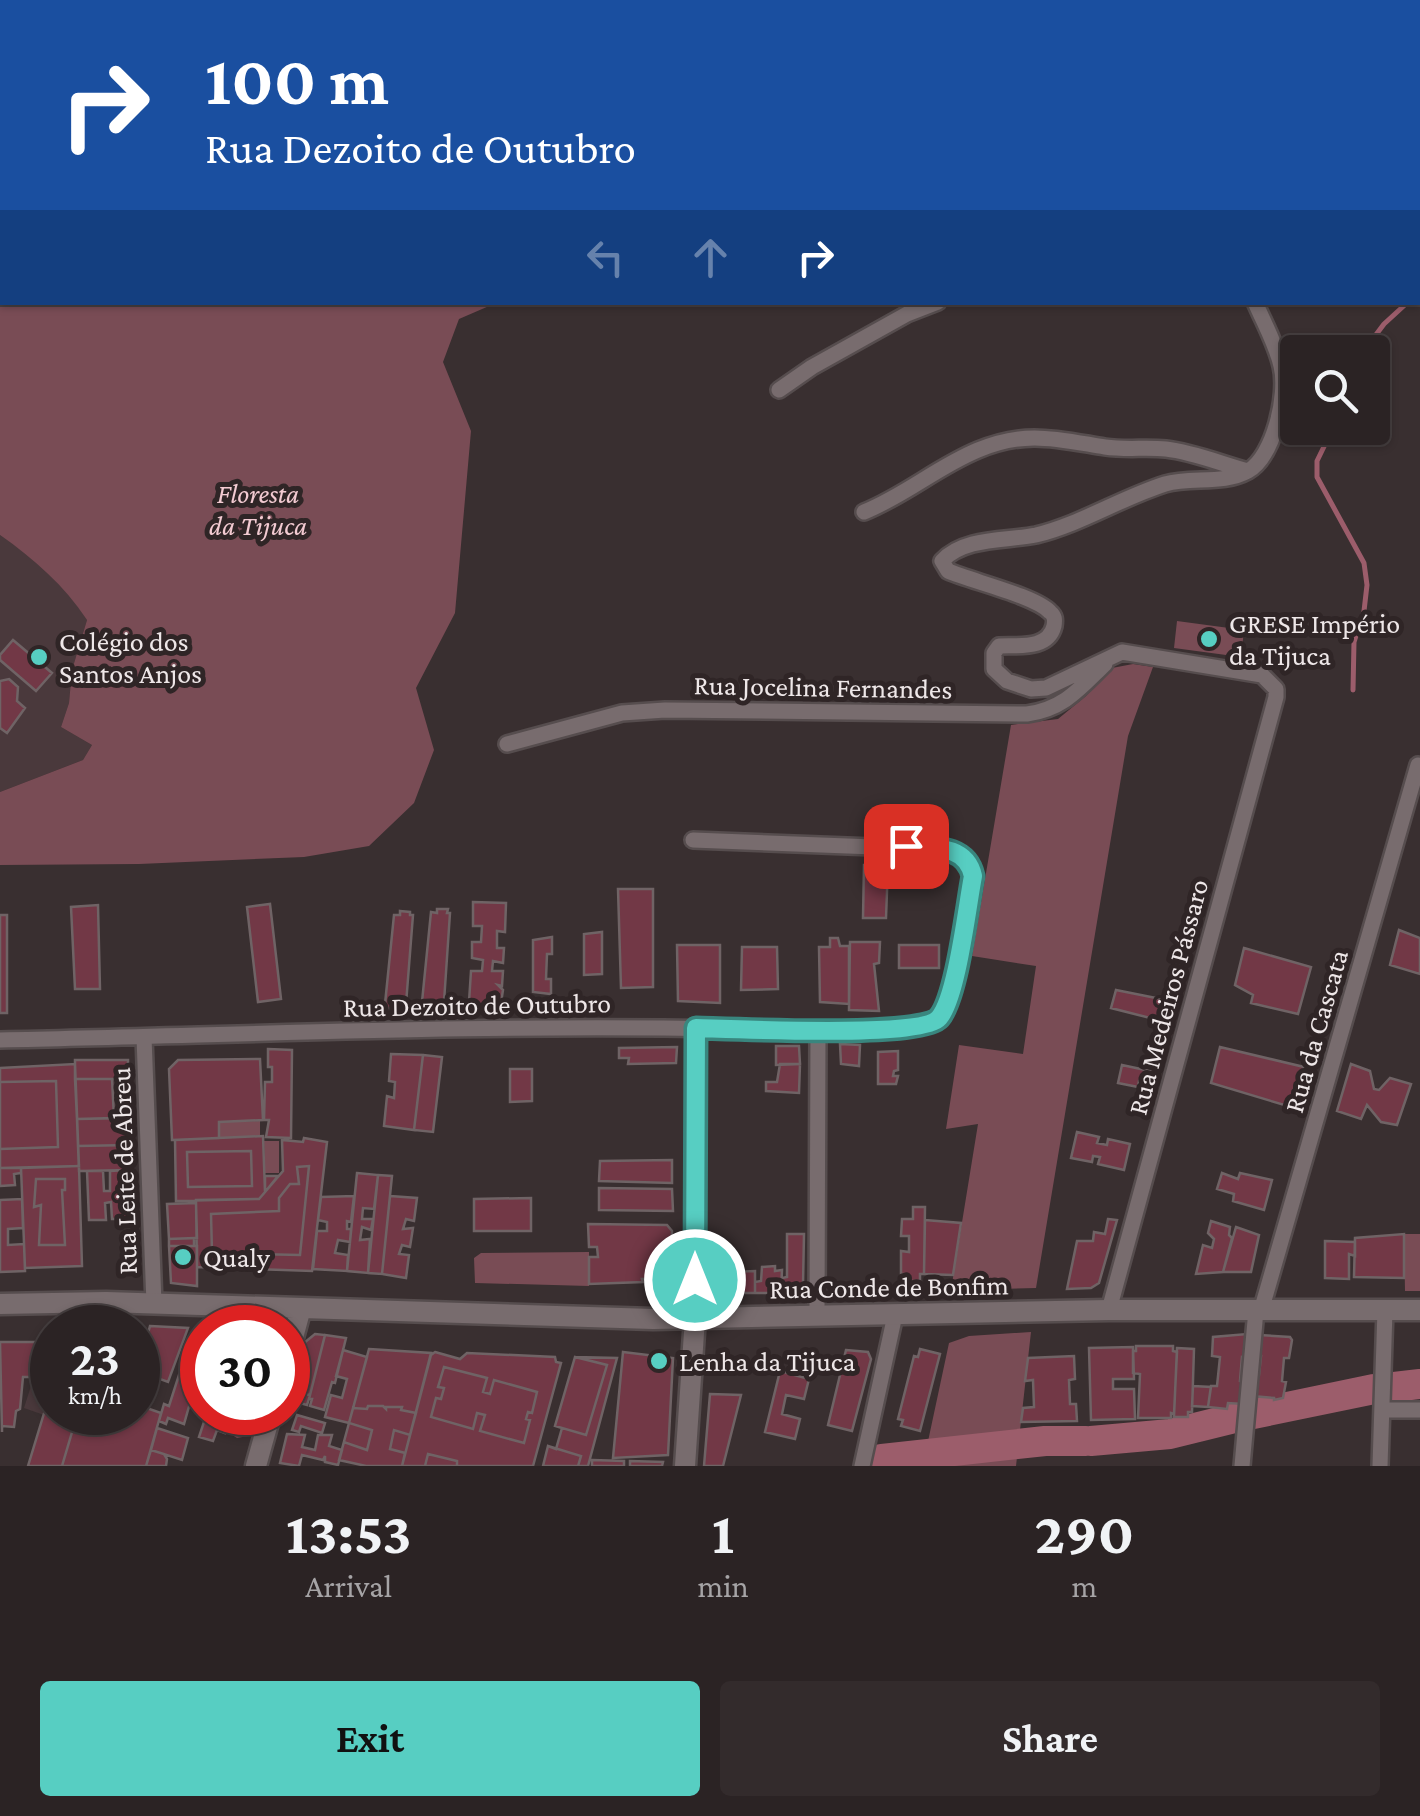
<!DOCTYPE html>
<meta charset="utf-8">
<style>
body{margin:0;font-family:"Crimson Pro",serif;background:#332b2c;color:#f1f3f6;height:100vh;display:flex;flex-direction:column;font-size:38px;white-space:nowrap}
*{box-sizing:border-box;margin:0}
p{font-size:32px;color:#a6a4a6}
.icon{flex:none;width:55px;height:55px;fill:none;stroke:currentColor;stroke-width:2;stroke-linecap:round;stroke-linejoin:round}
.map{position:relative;height:1466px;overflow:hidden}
.drawer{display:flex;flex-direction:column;background:#2b2324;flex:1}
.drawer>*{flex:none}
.guide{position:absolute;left:0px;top:0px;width:1420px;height:305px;box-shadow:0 2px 8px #0004,0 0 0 2px #474041;background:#1a4fa0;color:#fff;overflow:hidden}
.buttons{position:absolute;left:1280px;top:335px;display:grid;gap:20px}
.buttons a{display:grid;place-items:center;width:110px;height:110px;border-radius:10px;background:#2b2324;box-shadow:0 2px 8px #0004,0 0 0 2px #474041;font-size:50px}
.speed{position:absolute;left:30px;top:1305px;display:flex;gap:20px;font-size:50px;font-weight:700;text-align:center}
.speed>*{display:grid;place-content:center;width:130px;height:130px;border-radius:50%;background:#2b2324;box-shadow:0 2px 8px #0004,0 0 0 2px #474041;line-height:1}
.speed small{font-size:25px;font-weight:400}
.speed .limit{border:15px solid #d22;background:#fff;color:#111}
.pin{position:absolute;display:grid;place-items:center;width:85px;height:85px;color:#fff;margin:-42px;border-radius:20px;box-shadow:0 5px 15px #0006}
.me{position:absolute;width:110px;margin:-55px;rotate:0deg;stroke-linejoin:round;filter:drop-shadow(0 0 8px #0008)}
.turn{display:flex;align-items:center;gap:35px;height:210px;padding:0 40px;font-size:45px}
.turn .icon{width:130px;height:130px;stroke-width:2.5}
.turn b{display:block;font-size:70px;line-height:85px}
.lanes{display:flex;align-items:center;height:95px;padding:0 40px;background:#0003;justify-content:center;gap:50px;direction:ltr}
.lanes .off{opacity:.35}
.eta{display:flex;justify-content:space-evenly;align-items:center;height:170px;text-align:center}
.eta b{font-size:60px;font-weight:700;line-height:70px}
.action{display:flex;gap:20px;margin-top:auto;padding:20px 40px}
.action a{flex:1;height:115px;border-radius:10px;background:#57cec2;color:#111;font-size:40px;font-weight:700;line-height:115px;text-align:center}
.action a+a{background:#332b2c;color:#f1f3f6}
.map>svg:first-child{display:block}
</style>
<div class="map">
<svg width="1420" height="1466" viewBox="0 0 1420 1466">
<rect width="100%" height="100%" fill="#392f30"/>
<path fill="#4a393c" d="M0 535 38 562 74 600 87 620 72 670 69 703 61 727 92 745 83 760 0 792Z
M75 1079H128L129 1118 77 1119Z
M52 1328V1387L44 1415 24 1408 49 1329Z"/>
<path fill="#794c55" d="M0 0H635L636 2H2V302L496 303 459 319 443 362 471 431 455 613 416 688 434 750 414 803 369 846 304 857 139 864 0 865V792L83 760 92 745 61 727 69 703 72 670 87 620C64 585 34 559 0 535Z
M1177 621 1244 630 1241 657 1174 648Z
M1133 664 1153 667 1128 736 1036 1288 951 1290 978 1124 946 1129 959 1045 1023 1054 1036 966 972 956 1011 725 1058 719 1086 696 1112 668Z
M260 1121V1136L219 1138V1122Z
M264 1141H279V1173H265Z
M1404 1234H1420V1291H1405Z
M589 1252V1286L475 1283 474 1258 481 1253Z
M1031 1332 1016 1466H881L883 1455 927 1446 949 1343 969 1336Z
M238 1412 254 1413 248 1436 237 1438 226 1431 230 1418Z"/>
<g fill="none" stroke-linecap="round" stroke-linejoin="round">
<path stroke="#9c5d6b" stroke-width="5" d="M1418 294 1420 292
M1363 352 1384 324 1408 302
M1333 428 1317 461V477L1364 563 1367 585 1364 611 1354 642 1353 690"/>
<path stroke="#9c5d6b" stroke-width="30" d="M1394 1387 1420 1384
M1253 1414 1374 1389
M1091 1441 1170 1434 1243 1416
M882 1459 1045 1441H1086"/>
</g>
<path fill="#723846" stroke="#6f6365" stroke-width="2.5" d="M13 640 52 673 36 691 0 660V655Z
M9 679 18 687 17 701 25 708 7 733 0 728V681Z
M864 865 888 866 886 918H863Z
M618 889H653V987L621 988Z
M473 902 506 903 505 932 497 931V948H504L503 963 493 961 492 971H503L502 986 498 985 503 990 501 1003H498V1007H475L469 1002 471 971H482L483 960 472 958V942H481L482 926H473Z
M270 904 281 999 258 1002 247 907Z
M98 905 100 989H75L71 907Z
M437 909H448L447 913H450L444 1002 440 1001V1007L425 1006 422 1002 431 912 437 913Z
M400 911 410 912V915H413L406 1004H403V1010L388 1008 385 1004 394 915H400Z
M0 915H7V1013H0Z
M1399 930 1420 938V974L1390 965Z
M602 932V974L584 975V934Z
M552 937V954H547L546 979H551V994L533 992V940Z
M830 938H838L840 946H849V1004L820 1002 819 947H830Z
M850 942H880L879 963 874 964 879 1011 849 1010Z
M677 945H720V1003L678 1001Z
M899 945H939V968H899Z
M742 947H777L778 989 741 990Z
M1244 948 1311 967 1298 1014 1251 1003 1253 995 1235 985Z
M1116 990 1161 999 1158 1020 1111 1008Z
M840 1044 860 1045 859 1066 841 1064Z
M776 1046H799L800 1064 776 1065Z
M677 1047 676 1063 628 1064 629 1058H619V1048Z
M1220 1047 1304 1067 1291 1107 1211 1083Z
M268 1049 292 1050 291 1138 266 1137 269 1120H264L265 1082H272V1067H268Z
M898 1051V1070L894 1071 893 1076H898L896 1084H878V1052Z
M391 1054 423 1055 414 1130 384 1126 387 1096 394 1098 395 1082 389 1081Z
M423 1055 442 1057 433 1132 414 1130Z
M260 1059 263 1120 219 1122V1138L172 1140 169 1069 178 1060Z
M75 1060H128V1079H75Z
M75 1064 79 1166 0 1168V1068Z
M780 1064H800L799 1093 766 1091V1082H777Z
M1351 1064 1370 1071 1374 1089 1379 1090 1390 1078 1411 1084 1397 1125 1381 1122 1367 1105 1361 1119 1337 1111Z
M1122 1065 1150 1071 1147 1083 1139 1081 1138 1087 1118 1083Z
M510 1069H532V1101L510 1102Z
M75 1079H112L114 1118 77 1119Z
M56 1081 58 1147 0 1149V1082Z
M117 1089H129V1109H118Z
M129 1118 130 1145 78 1146 77 1119Z
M1077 1132 1099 1137 1097 1143 1107 1145 1108 1139 1130 1144 1124 1170 1098 1164 1100 1157 1093 1156 1092 1162 1071 1158Z
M263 1136 265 1192 259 1199 176 1201 175 1140Z
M304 1138 327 1142 312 1271 197 1267 196 1200 259 1199 283 1171 282 1140 303 1142Z
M130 1145 131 1170 79 1171 78 1146Z
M251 1151 252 1186 188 1187 187 1152Z
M672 1160V1183L599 1181 600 1161Z
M79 1166 82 1266 25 1268 21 1168Z
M309 1166 300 1255 212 1253 211 1214 279 1211V1198L290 1184H299L297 1167Z
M0 1168H21V1173L14 1174 15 1185 0 1186Z
M127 1170 129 1219H112L111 1202 105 1203 106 1220H89L87 1171H103L104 1191H110V1171Z
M357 1173 378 1175 374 1209 363 1208 362 1219H373L371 1230 362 1227 360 1240 370 1239 368 1273 347 1271Z
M1222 1173 1238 1179 1240 1173 1272 1180 1264 1210 1233 1201 1234 1194 1217 1189Z
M378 1175 392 1176 382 1274 368 1273Z
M265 1176H278L265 1192Z
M36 1179H65V1190H62L65 1245H39L41 1205 34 1207Z
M599 1188 672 1189 673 1211 599 1210Z
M354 1196 351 1222 347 1221V1229H351L350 1242 338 1240 335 1253 348 1255 347 1271 313 1269 317 1231H327V1222L318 1220 321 1197Z
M390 1196 417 1198 414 1221 406 1219 403 1229 413 1228 410 1247 402 1245 399 1254 409 1255 406 1278 382 1274Z
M531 1198V1231H474V1199Z
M22 1199 23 1228 8 1229V1245L24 1244 25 1271 0 1272V1200Z
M196 1203 197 1238 169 1239 167 1204Z
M913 1207H925L924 1274H920V1281H905L904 1274H901V1251L909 1252V1236H901L902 1219H913Z
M1108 1219 1117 1220 1099 1283 1091 1288 1067 1289 1077 1241H1093L1094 1232 1105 1234Z
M925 1220 961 1223 953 1275 924 1274Z
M1211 1221 1230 1227 1229 1235 1232 1238 1223 1272 1196 1274 1203 1245 1212 1248 1214 1239 1208 1233Z
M588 1224 667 1225 672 1231 671 1273 666 1278 642 1279 643 1282 589 1284V1257H598L597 1247H589Z
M1236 1227 1259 1235 1251 1272H1223Z
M787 1234H804L803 1285 799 1291 781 1293 782 1278 787 1277Z
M1404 1234V1278L1354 1277 1355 1238Z
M194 1238V1246H169V1239Z
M1325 1241 1355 1242V1256L1349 1254V1279L1325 1278Z
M169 1246H197V1286L171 1283Z
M730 1266 731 1272 755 1271V1293H716L711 1288 713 1268Z
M775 1266V1271L782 1270 781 1293H755V1282L761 1281 762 1267Z
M150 1326 188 1328 168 1382 138 1371Z
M315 1334 325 1335 310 1395 305 1394 309 1381 296 1377 304 1343Z
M1247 1334 1248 1358 1242 1357 1240 1381 1246 1382 1244 1404 1228 1403 1227 1409 1208 1407 1211 1386H1217L1220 1357 1212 1356 1213 1337Z
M325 1335 346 1338 335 1383 332 1382 324 1410 310 1406 312 1399H309Z
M1259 1335 1290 1337 1292 1340 1289 1358H1284L1282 1381 1286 1382 1283 1398 1274 1400V1398L1252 1396 1254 1374 1259 1375 1261 1356H1256Z
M0 1342H37L30 1377H23L20 1409 16 1411 14 1427 2 1426V1432Z
M1136 1346H1173V1351L1177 1352 1174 1414 1171 1413V1418H1138L1140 1374 1133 1373V1351H1136Z
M1133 1347 1134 1379H1113V1389H1134L1135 1419 1091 1420 1089 1348Z
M1177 1348 1194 1349 1192 1412H1188V1417H1174Z
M369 1349 431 1353 402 1466H366L339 1460Z
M920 1349 940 1354 920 1431 901 1426 903 1420 898 1419 914 1356 918 1357Z
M187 1350 202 1354 200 1388 197 1387 190 1403 184 1424 168 1418 166 1424 159 1421 164 1404 169 1406Z
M343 1350 367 1357 349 1423 325 1417 331 1395 342 1398 347 1379 336 1376Z
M846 1350 868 1352 871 1359 852 1431 828 1425Z
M435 1352 460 1359 467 1353 555 1357 556 1362 561 1363 533 1466H402L431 1355Z
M623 1352 673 1358 668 1455 613 1458Z
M1074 1356 1075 1379 1069 1380 1070 1404H1076L1077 1421 1021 1422 1023 1408 1034 1407 1033 1380 1025 1381 1028 1358Z
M575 1357 607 1365 586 1435 555 1426Z
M575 1357 617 1358 588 1466H543L548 1446 556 1449 562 1428 555 1426Z
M444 1367 487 1378 483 1392 490 1394 494 1380 537 1392 532 1413 528 1412 526 1419 530 1420 524 1443 480 1431 485 1415 477 1413 473 1429 431 1417 436 1398 441 1399 444 1388 438 1387Z
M780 1371 809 1379 804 1399 786 1395 782 1414 800 1419 795 1439 765 1432Z
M298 1378 309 1381 305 1394 310 1395 307 1405 292 1401Z
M1193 1386 1211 1387 1208 1407 1192 1406Z
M52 1387V1412H78L62 1466H28Z
M710 1394 741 1395 723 1466H704Z
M138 1405 161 1413 146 1466H62L78 1412H138Z
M368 1406H383L386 1409V1407H402L401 1410 416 1413 410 1435 394 1430 390 1449 405 1453 402 1466H366L339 1460 344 1442 367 1450 372 1430 349 1423 353 1408 367 1409Z
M202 1411 232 1412 225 1433 217 1430 213 1441 199 1437 206 1416 201 1414Z
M297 1415 325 1423 322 1433 301 1426 299 1432 292 1430Z
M157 1428 188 1438 182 1460 151 1450Z
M287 1434 305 1435 302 1447 315 1450 318 1435H332L329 1446 342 1450 338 1465 325 1462V1456L323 1460 302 1455 299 1466 280 1463Z
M548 1446 581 1456 578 1466H543Z
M151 1450 164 1454 167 1459 166 1466H146Z
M428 1454 457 1461V1466H425Z
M592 1460 624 1461V1466H592Z
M630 1461 663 1462 662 1466H630Z"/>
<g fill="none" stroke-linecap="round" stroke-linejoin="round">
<g stroke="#564d4e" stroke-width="20">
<path id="street" d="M1074 0V2
M1211 0V2
M1374 0V2
M817 2 818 0
M1032 2 1033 0
M1418 39H1420
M1418 208H1420
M779 390 812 367 907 314 938 302
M864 512C906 495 937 467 978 450 1026 430 1056 439 1105 447 1126 450 1146 447 1166 449 1193 452 1222 464 1248 471
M507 744 622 713 665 710 1027 714C1064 709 1080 688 1105 664
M144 1037 154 1304
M0 1040C242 1035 484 1024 726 1029 759 1029 916 1036 936 1021 955 1006 968 904 973 876L971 865 953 850 693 840
M1109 1310 1276 697V689L1262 675 1122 652 1046 688 1031 689 1007 681 994 669V653L999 646C1018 645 1048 650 1054 626 1055 620 1055 616 1050 612 1035 596 971 581 948 571L942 561C964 537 1006 541 1036 535 1081 524 1121 498 1165 484 1191 476 1223 485 1248 471 1274 456 1288 394 1281 366 1276 344 1264 323 1255 302
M1261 1311 1418 765
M817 1315 818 1030
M695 1318 696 1028
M1383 1410H1420
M862 1466 895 1315
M1242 1466 1256 1310
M1380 1466 1385 1310"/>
</g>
<g stroke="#564d4e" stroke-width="25">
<path id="secondary" d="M0 1304 106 1302 653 1319 1109 1310H1420
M288 1356 301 1308
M256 1466 271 1412
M685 1466 695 1318"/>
</g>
<use href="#street" stroke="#786c6e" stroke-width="15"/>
<use href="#secondary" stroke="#786c6e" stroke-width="20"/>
</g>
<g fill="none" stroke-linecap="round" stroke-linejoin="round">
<g stroke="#39867e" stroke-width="25">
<path id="route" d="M695 1280 696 1028C733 1029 922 1038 939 1018 957 997 967 907 973 876 966 844 932 848 906 846"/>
</g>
<use href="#route" stroke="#57cec2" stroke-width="18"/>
</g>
<g fill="#57cec2" stroke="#2f2526" stroke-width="4">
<circle cx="1209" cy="639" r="10"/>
<circle cx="39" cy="657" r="10"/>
<circle cx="183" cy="1257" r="10"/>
<circle cx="659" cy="1361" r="10"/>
</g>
<g text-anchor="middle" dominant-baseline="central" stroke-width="10" stroke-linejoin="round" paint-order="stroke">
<g font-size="28" font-style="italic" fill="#f3cbd2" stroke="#2f2526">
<text x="258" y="493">Floresta<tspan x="258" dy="32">da Tijuca</tspan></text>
</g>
<g font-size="28" fill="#eee7e8" stroke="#2f2526" text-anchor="start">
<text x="1229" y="623">GRESE Império<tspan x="1229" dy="32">da Tijuca</tspan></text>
<text x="59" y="641">Colégio dos<tspan x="59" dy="32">Santos Anjos</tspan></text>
<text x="203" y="1257">Qualy</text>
<text x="679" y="1361">Lenha da Tijuca</text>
</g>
<g font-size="28" fill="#eee7e8" stroke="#2f2526">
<text transform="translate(823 687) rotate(1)">Rua Jocelina Fernandes</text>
<text transform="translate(1168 997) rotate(-75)">Rua Medeiros Pássaro</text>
<text transform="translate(477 1005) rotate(-1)">Rua Dezoito de Outubro</text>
<text transform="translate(1316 1031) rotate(-74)">Rua da Cascata</text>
<text transform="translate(124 1171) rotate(-92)">Rua Leite de Abreu</text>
<text transform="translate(889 1287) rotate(-1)">Rua Conde de Bonfim</text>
</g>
</g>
</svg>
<div class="buttons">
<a><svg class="icon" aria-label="search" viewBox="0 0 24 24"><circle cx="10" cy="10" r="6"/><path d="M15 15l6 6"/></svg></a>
</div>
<div class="speed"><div>23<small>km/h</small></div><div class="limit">30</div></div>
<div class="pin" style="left:906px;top:846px;background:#d93025"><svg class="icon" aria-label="arrive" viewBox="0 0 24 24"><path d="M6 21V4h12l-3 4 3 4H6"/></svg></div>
<svg class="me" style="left:695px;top:1280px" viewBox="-20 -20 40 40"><circle r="17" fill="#57cec2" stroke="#fff" stroke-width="3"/><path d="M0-11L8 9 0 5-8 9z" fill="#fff"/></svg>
<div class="guide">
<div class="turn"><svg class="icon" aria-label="right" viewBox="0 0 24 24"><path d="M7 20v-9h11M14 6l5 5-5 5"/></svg><div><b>100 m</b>Rua Dezoito de Outubro</div></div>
<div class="lanes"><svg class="icon off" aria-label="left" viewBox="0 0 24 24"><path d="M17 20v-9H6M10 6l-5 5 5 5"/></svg><svg class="icon off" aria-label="ahead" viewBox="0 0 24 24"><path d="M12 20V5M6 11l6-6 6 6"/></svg><svg class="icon" aria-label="right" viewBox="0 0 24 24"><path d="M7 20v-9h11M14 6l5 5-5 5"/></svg></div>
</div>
</div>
<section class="drawer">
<div class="eta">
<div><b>13:53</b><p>Arrival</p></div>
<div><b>1</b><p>min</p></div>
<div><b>290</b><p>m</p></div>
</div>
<div class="action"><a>Exit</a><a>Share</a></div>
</section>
